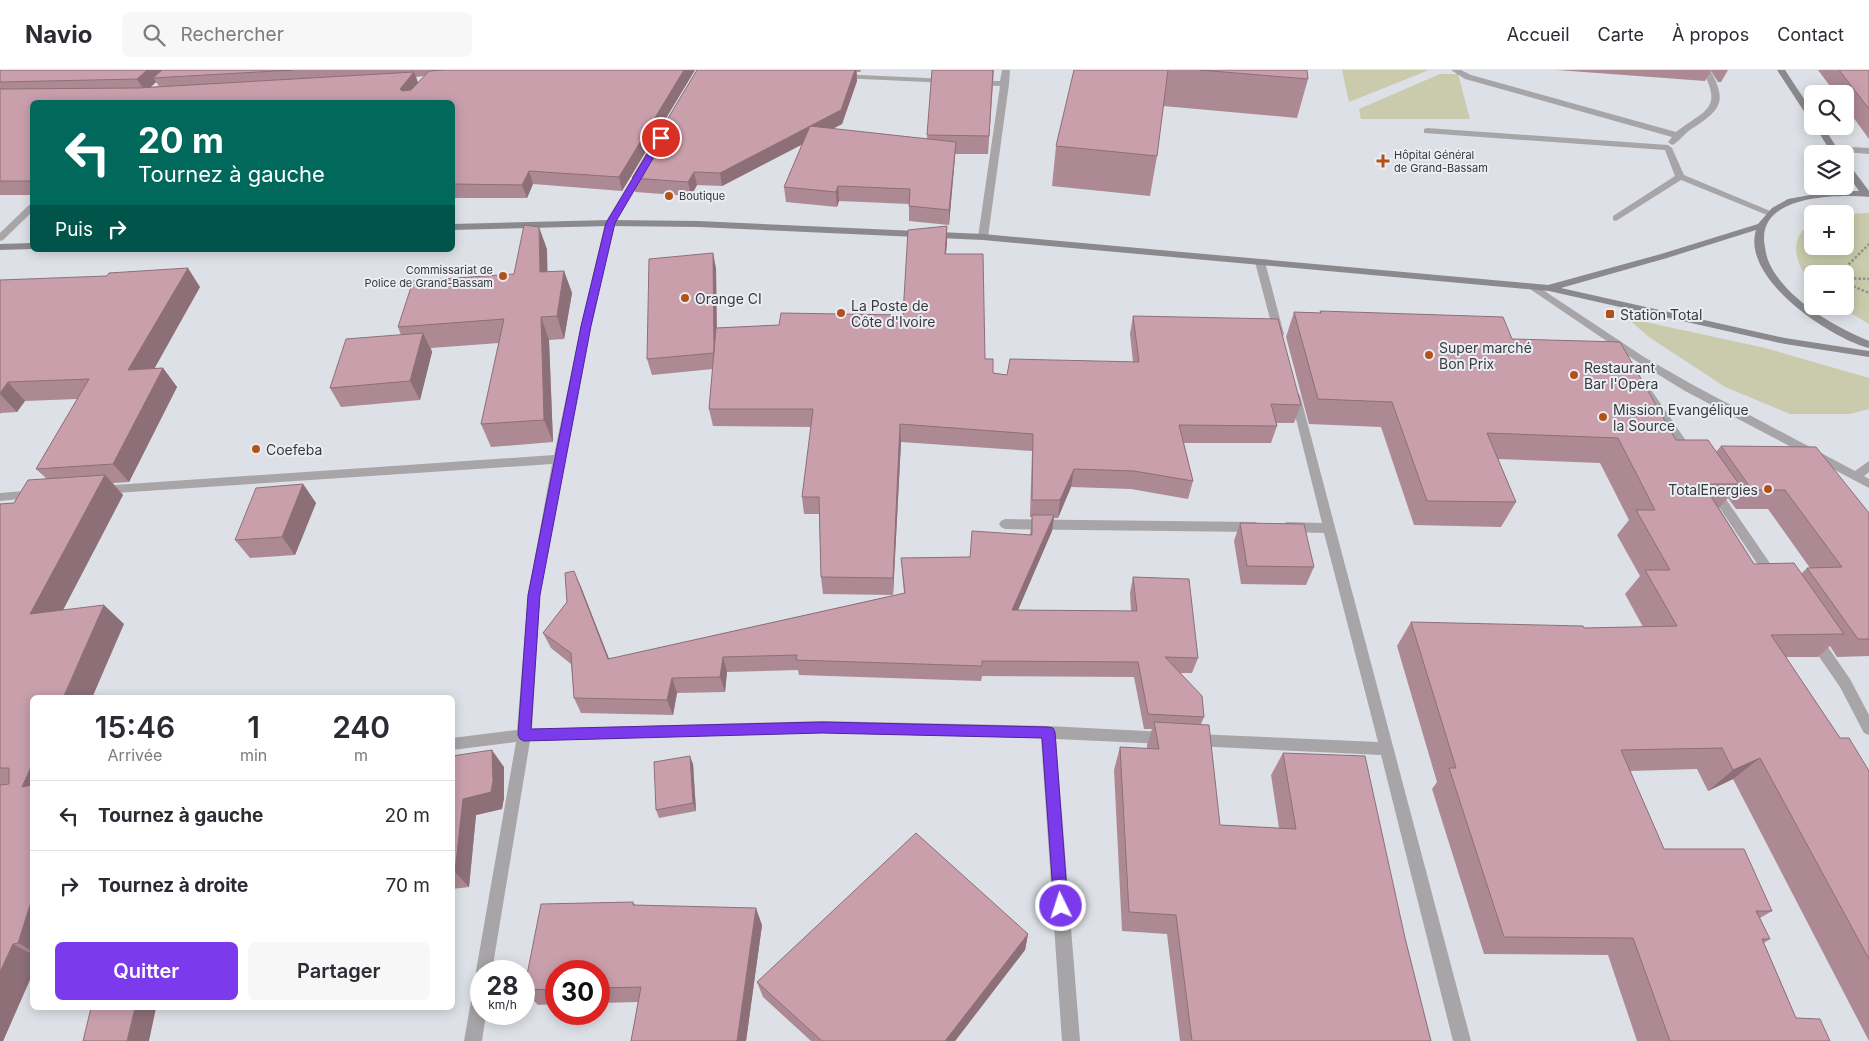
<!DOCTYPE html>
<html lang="fr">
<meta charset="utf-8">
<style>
body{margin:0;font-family:Inter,sans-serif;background:#f7f7f7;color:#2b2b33;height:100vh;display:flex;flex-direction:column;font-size:19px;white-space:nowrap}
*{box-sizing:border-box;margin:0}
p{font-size:16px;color:#7c7c81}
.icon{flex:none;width:28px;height:28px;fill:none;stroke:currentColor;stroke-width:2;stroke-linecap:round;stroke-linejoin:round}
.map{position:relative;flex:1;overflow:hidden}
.panel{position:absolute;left:30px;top:625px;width:425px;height:315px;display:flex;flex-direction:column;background:#fff;border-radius:8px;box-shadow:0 2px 12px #0003}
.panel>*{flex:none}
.hud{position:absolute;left:30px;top:30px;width:425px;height:152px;border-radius:8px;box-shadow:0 2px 12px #0003;background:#00695c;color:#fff;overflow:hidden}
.tools{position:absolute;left:1804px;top:15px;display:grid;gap:10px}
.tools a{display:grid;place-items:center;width:50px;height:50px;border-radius:8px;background:#fff;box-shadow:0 2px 12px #0003;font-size:25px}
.speed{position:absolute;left:470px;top:890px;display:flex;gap:10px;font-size:25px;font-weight:700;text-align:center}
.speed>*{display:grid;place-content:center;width:65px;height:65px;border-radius:50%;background:#fff;box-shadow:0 2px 12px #0003;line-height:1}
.speed small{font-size:12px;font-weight:400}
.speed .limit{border:8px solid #d22;background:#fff;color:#111}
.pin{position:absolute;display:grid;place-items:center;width:42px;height:42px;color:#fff;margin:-21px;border:2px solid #fff;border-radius:50%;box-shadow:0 1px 5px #0007}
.me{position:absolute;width:55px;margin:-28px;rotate:356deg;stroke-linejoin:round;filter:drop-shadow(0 0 4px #0008)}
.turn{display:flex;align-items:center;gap:18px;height:105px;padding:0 25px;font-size:22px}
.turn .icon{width:65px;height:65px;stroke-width:2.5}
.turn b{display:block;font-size:35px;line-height:42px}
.then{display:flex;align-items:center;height:48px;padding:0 25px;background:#0003;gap:10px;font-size:19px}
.eta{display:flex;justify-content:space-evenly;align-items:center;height:85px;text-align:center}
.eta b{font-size:30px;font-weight:600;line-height:35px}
.action{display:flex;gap:10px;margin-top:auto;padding:10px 25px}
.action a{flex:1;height:58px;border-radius:8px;background:#7c3aed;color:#fff;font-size:20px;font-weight:600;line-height:58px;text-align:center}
.action a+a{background:#f7f7f7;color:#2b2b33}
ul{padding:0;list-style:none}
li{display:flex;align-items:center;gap:15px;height:70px;padding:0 25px;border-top:1px solid #e1e1e2}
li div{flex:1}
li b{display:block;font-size:19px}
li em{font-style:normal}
header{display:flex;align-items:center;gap:30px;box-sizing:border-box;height:70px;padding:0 25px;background:#fff;border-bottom:1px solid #e1e1e2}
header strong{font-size:24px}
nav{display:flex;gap:28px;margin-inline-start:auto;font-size:18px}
.search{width:350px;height:45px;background:#f7f7f7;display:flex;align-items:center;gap:12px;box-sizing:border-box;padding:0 18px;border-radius:8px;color:#7c7c81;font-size:19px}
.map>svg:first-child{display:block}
</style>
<header>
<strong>Navio</strong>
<div class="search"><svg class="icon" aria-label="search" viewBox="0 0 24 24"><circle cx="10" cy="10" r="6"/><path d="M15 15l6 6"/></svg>Rechercher</div>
<nav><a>Accueil</a><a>Carte</a><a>À propos</a><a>Contact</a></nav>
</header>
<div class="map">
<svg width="1869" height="971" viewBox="0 0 1869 971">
<rect width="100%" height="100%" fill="#dde0e6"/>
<path fill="#c9cbac" d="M1342 0H1429L1349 32Z
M1440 4H1458L1470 49H1361L1359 39Z
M1869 143V254L1839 236H1845V204H1812V213C1795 196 1787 167 1812 153V176H1845V144Z
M1627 248 1765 278 1869 308V339L1850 344H1790L1725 317 1649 267Z"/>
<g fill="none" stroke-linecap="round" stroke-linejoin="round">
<path stroke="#8f9195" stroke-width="2.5" stroke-dasharray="2.5 2" stroke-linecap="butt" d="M1839 204 1869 174
M1845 208 1869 209
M1845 213 1869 223"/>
<path fill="#a7a5a8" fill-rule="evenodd" d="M1451 0H1461L1471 5 1676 62C1704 40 1724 40 1702 0H1710C1729 33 1719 41 1690 60 1684 64 1679 72 1672 75L1668 72 1672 67 1465 9Z
M1427 58 1668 75 1672 78 1684 105 1775 143 1770 146 1767 145 1681 110 1616 151 1613 150V146L1675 106 1665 80 1424 63V59Z
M1534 214 1644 287 1693 315 1855 401 1869 391V402L1864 406 1869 409V418L1685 321 1636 291 1530 219V215Z
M1648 320 1652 321 1693 381 1695 384 1693 387H1685L1644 327 1643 324 1644 321Z
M1713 415 1717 416 1776 502 1778 506 1776 510H1768L1709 422 1707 419 1709 416Z
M1814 563 1819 564 1850 609 1869 645V665L1864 663 1840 617 1809 572 1807 568 1809 564Z"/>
<path fill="#a7a5a8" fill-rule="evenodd" d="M1002 0H1010L1009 14 988 167 983 170 978 167 1000 16 975 15 971 13 975 11H1000Z
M838 4 948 9 952 11 948 13 841 8H838Z
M1834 76 1869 78V84L1831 81V77Z
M642 96 646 99 615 153 591 256 540 525 532 659 822 651 1048 656 1165 662 1170 664 1172 668 1170 672 1165 674 1056 669 1080 971H1062L1041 668 822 663 530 671 492 901H481V908L478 907 476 901 516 672 452 680V668L517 660 528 525 552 394 100 424 94 420 100 416 554 385 581 256 605 153 638 99Z
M32 134V142L3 170 0 171V163L29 135Z
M1260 189 1265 192 1284 264 1283 266H1275L1274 264 1255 192Z
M1295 321 1300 325 1471 971H1453L1381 685 1195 676 1190 674 1188 670 1190 666 1195 664 1378 672 1324 463 1287 462 1283 460 1281 457 1283 454 1287 452 1322 453 1290 325Z
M35 420 41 424 39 427 0 431V423Z
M1005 449 1255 452 1259 454 1261 457 1259 460 1255 462 1005 459 1001 457 999 454 1001 451Z
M481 912V944H486L482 971H464L473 920 475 914Z"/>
<path fill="#8b898d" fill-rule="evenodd" d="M1777 0H1785L1812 41V49H1809Z
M1815 56H1823L1841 84H1832Z
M1845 92 1848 93 1869 121V127C1836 124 1754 125 1765 177 1766 186 1769 194 1774 202 1795 234 1834 256 1869 271V278C1830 268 1741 209 1756 160L1667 188 1561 218 1785 268 1869 281V287L1785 274 1549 221 983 170 698 157 610 156 452 160V154L610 150 698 151 983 164 1548 215 1661 184 1758 154 1772 138 1788 129 1832 121H1859L1845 101Z
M32 173V179L0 180V174Z"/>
</g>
<path fill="#ad8994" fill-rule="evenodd" d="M0 0H695L622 121 533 114 527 128H452V32H32V125H0ZM424 6 418 13 416 7ZM156 12 159 16 151 17Z
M697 0H861L860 2H857V11L842 54 832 59 927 69 932 0H994L988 84H955L949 155 909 151V134L839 131 837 137 786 132 784 117 802 74 722 116 697 115 691 126 635 122 632 108Z
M1074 0H1307L1308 9 1297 48 1163 36 1157 86 1150 126 1052 116 1056 76Z
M1557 0H1728L1721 12H1718L1711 1 1705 11Z
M1818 0H1869V69L1845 36V24H1836Z
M947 156 946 184 985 289 993 303 1007 305 1133 292 1130 264 1133 246 1301 335 1294 353H1276L1277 356 1271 373H1184L1193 411 1188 429 1131 419 1071 417 1058 448H1054L1052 461 1018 540 1131 541 1130 523 1133 507 1198 588 1192 603H1180L1204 647 1201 654 1220 755 1279 758 1271 705 1283 683 1405 868 1431 971H1180L1167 864 1122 861 1114 700 1120 677 1147 679V675L1152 659H1144L1134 607 982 606 981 611 799 605 798 600 727 602 725 622 677 623 673 645 581 643 574 628 571 594 551 578 543 563 581 517 609 589 904 523 901 488 970 487 1030 465 1032 447H1030L1032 381 901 372 893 525 823 524 821 507 819 444H804L802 427 811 357 713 356 709 339 713 299 652 305 647 289 713 183 716 199 717 258 779 255 903 245Z
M547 179V202L564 201 572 223 564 269 549 270 553 372 491 377 481 354 499 273 431 278 432 282 420 330 341 337 330 318 401 265 398 257 514 204Z
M0 210 200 217 154 298H163L177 317 129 412 113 413 123 425 63 540 124 554 32 628V905L3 971H0V434L14 433 46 408 36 399 77 329 25 331 17 342 1 343 0 344Z
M1320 241 1512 269 1676 370 1716 382 1721 376 1869 443V586L1837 587 1830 576 1818 587H1786L1840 668 1869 701V971L1733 709 1708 721 1697 699 1630 701 1664 779 1772 841 1760 848 1770 869 1764 873 1796 948 1830 971H1637L1608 885 1484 884 1432 719 1437 712 1397 576 1411 552 1584 558 1643 557 1625 524 1640 506 1617 465 1629 450 1600 393 1498 389 1516 432 1501 457 1414 455 1381 357 1309 354 1286 267 1294 242 1320 243ZM1728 428 1736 439H1768L1810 498H1807L1802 503 1754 494 1719 438Z
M303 414 316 433 295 485 250 488 235 470Z
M1240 453 1314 497 1306 515 1241 514 1234 471Z
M452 686 504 697V728L502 739 476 745 469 817 452 819Z
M693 694 696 741 659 748 656 740Z
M633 832 635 835 762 855 746 971H631L638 932 599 933V901H556V934L538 935 524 920Z
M1028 864 1025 880 955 971H811L763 927 757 912Z"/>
<path fill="#8d6f78" d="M147 0H170L153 8 156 12 145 22 137 9Z
M684 0H695L622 121 619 107Z
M855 0H856L857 11 842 54 722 116 720 103Z
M414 2 419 15 405 32 400 19Z
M956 72 955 87 949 155V140Z
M529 101 533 114 527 128 522 115Z
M694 102 697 115 691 126 688 112Z
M838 116 839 131 837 137 836 122Z
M947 156V174L944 201 945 184Z
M539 157 547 179 548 225 540 202Z
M713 183 716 199 717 299 714 283Z
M188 198 200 217 143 319 128 300Z
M564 201 572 223 564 269 557 246Z
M541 247 549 270 553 372 544 350Z
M423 263 432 282 420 330 410 311Z
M163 298 177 317 129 412 113 394Z
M8 312 25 331 17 342 0 324Z
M900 354 901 372 893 525V508Z
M1074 399 1071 417 1058 448 1060 430Z
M105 405 123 425 51 563 30 544Z
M303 414 316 433 295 485 282 467Z
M1054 445 1052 461 1011 556 1012 540Z
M574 501 581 517 615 604 608 589Z
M104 535 124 554 92 628H63Z
M723 587 727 602 725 622 720 607Z
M672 608 677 623 673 645 667 630Z
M492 680 504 697V728L502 739 476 745 469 817 455 802 463 729Z
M690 686 693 694 696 741 693 733Z
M1760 688 1733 709 1708 721 1733 700Z
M32 695V724L22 717Z
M32 829V881L18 873Z
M756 838 762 855 746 971H737Z
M1028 864 1025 880 955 971H945Z
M13 874 32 884V905L3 971H0V902Z
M135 938H156L149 971H127Z"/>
<path fill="#c99fac" stroke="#8d6f78" d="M0 0H147L137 9 0 12Z
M162 0H293L153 8Z
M444 0H684L619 107 529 101 522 115 452 114V32H32V111H0V19L139 18 414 2 400 19 402 21 411 20 429 1Z
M697 0H855L841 40 720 103 694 102 688 112 632 108Z
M932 0H993L989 66 927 65Z
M1074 0H1168L1157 86 1056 76Z
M1200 0H1307L1308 9Z
M1839 0H1869V39Z
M810 56 956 72 949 140 909 136 910 119 838 116 836 122 784 117Z
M524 155 539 157 540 202 564 201 557 246 541 247 544 350 481 354 504 249 398 257 413 211 514 204Z
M947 156 945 184H983L985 289H993V303L1007 305 1010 289 1139 292 1133 246 1278 249 1301 335 1271 334 1277 356 1179 355 1193 411 1134 401 1074 399 1060 430H1032L1033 364 900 354 893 508 821 507 819 427H802L813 339H709L716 258 779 255 781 243 903 245 908 160Z
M713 183 714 283 647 289 649 189Z
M188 198 128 300 163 298 113 394 36 399 89 309 8 312 0 323V210L107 206 109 203Z
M1320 241 1503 247 1512 269 1620 272 1676 370H1708L1739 414H1703L1754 494 1794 493 1844 564 1771 565 1840 668H1849L1869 701V889L1760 688 1733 700 1722 678 1621 680 1664 779H1744L1772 841H1756L1770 869H1762L1796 948 1820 949 1830 971H1670L1633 868 1504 867 1449 698H1456L1411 552 1583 556 1584 558 1677 556 1645 500H1670L1636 440H1655L1618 368 1487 363 1516 432 1427 431 1392 332 1318 329 1294 242 1321 243Z
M423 263 410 311 330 318 346 269Z
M1721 376 1816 377 1869 443V569H1858L1807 498 1842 497 1785 420H1752Z
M105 405 30 544 104 535 63 628H32V695L22 717 32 715V829L18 873 13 874 0 902V715L9 714V698H0V434L14 433 28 410Z
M303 414 282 467 235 470 256 418Z
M1032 445H1054L1012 540 1137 541 1133 507 1189 509 1198 588 1165 587 1202 626 1204 647 1148 644 1138 592 982 591V596L796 590 797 585 723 587 720 607 672 608 667 630 574 628 571 583 543 563 567 532 565 503 574 501 608 589 905 523 901 488 970 487 972 461 1032 465Z
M1240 453 1304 454 1314 497 1247 496Z
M1154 652 1209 655 1220 755 1296 759 1283 683 1365 686 1405 868 1431 971H1192L1176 845 1129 842 1120 677 1159 679Z
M492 680 493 711 491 722 463 729 455 802H452V686Z
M690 686 693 733 656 740 654 692Z
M916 763 1028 864 945 971H822L757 912Z
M633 832V835L756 838 737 971H631L641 917 599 918V901H556V919L524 920 541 834Z
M91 938H135L127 971H83Z"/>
<path fill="#7c3aed" stroke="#51269a" d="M658 66 665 68 615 153 591 256 540 525 531 659 822 652 1048 657 1053 658 1055 662 1068 836 1066 841 1061 843 1056 841 1054 836 1042 668 822 663 524 671 520 669 518 665 528 525 581 256 606 153Z"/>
<g fill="#b45118" stroke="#eaedf3" stroke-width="2">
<path d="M1380.5 83.5h5v5h5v5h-5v5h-5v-5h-5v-5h5z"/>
<circle cx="669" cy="126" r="5"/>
<circle cx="503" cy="206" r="5"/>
<circle cx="685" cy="228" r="5"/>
<circle cx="841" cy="243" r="5"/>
<rect x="1605" y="239" width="10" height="10" rx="2.5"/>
<circle cx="1429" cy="285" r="5"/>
<circle cx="1574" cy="305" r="5"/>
<circle cx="1603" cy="347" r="5"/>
<circle cx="256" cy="379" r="5"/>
<circle cx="1768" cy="419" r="5"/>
</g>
<g text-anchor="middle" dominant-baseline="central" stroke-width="4" stroke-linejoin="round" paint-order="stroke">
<g font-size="11" fill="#393a3d" stroke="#eaedf3" text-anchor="start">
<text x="1394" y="85">Hôpital Général<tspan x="1394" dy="13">de Grand-Bassam</tspan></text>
<text x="679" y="126">Boutique</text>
<text x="493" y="200" text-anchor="end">Commissariat de<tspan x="493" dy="13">Police de Grand-Bassam</tspan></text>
</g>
<g font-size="14" fill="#393a3d" stroke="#eaedf3" text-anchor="start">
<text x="695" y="228">Orange CI</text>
<text x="851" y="235">La Poste de<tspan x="851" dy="16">Côte d'Ivoire</tspan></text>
<text x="1620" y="244">Station Total</text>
<text x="1439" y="277">Super marché<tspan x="1439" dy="16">Bon Prix</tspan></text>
<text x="1584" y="297">Restaurant<tspan x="1584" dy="16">Bar l'Opera</tspan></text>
<text x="1613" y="339">Mission Evangélique<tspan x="1613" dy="16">la Source</tspan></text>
<text x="266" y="379">Coefeba</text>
<text x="1758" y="419" text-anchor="end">TotalEnergies</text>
</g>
</g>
</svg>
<div class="tools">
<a><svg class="icon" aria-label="search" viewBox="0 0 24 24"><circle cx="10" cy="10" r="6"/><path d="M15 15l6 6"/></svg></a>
<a><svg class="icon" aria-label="layers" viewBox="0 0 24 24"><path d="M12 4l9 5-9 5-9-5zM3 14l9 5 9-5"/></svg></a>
<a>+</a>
<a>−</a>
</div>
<div class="speed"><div>28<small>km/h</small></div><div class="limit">30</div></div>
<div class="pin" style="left:661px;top:68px;background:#d93025"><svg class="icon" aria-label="arrive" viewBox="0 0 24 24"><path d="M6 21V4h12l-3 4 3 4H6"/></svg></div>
<svg class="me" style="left:1061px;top:836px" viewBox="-20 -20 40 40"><circle r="17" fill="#7c3aed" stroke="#fff" stroke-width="3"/><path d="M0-11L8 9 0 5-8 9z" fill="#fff"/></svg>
<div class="hud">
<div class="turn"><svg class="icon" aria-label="left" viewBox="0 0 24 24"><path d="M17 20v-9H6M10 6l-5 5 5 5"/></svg><div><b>20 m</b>Tournez à gauche</div></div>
<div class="then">Puis<svg class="icon" aria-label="right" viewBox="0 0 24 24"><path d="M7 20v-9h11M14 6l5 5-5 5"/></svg></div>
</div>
<section class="panel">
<div class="eta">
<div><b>15:46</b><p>Arrivée</p></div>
<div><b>1</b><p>min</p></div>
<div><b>240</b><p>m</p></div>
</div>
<ul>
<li><svg class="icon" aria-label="left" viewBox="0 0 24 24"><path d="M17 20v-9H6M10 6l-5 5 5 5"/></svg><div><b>Tournez à gauche</b></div><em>20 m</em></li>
<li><svg class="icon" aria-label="right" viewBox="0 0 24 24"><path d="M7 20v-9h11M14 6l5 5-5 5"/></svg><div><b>Tournez à droite</b></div><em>70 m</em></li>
</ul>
<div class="action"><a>Quitter</a><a>Partager</a></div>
</section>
</div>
